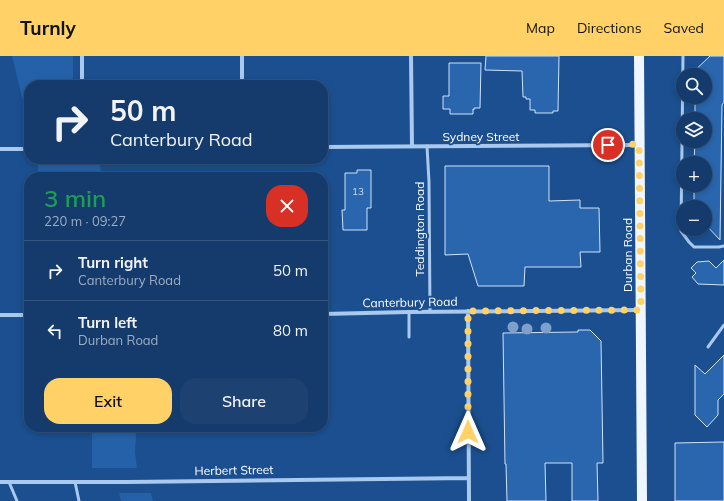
<!DOCTYPE html>
<meta charset="utf-8">
<style>
body{margin:0;font-family:Mulish,sans-serif;background:#1d4271;color:#f1f3f6;height:100vh;display:flex;flex-direction:column;font-size:15px;white-space:nowrap}
*{box-sizing:border-box;margin:0}
p{font-size:13px;color:#9dadc1}
.icon{flex:none;width:22px;height:22px;fill:none;stroke:currentColor;stroke-width:2;stroke-linecap:round;stroke-linejoin:round}
.map{position:relative;flex:1;overflow:hidden}
.drawer{position:absolute;left:24px;top:116px;width:304px;height:260px;display:flex;flex-direction:column;background:#143b6b;border-radius:16px;box-shadow:0 2px 6px #0003,0 0 0 1px #33557e}
.drawer>*{flex:none}
.banner{position:absolute;left:24px;top:24px;width:304px;height:84px;border-radius:16px;box-shadow:0 2px 6px #0003,0 0 0 1px #33557e;background:#143b6b;color:#f1f3f6;overflow:hidden}
.fabs{position:absolute;left:676px;top:12px;display:grid;gap:8px}
.fabs a{display:grid;place-items:center;width:36px;height:36px;border-radius:50%;background:#143b6b;box-shadow:0 2px 6px #0003,0 0 0 1px #33557e;font-size:20px}
.pin{position:absolute;display:grid;place-items:center;width:34px;height:34px;color:#fff;margin:-17px;border:2px solid #fff;border-radius:50%;box-shadow:0 1px 4px #0007}
.me{position:absolute;width:44px;margin:-22px;rotate:0deg;stroke-linejoin:round;filter:drop-shadow(0 0 3px #0008)}
.turn{display:flex;align-items:center;gap:14px;height:84px;padding:0 20px;font-size:18px}
.turn .icon{width:52px;height:52px;stroke-width:2.5}
.turn b{display:block;font-size:28px;line-height:34px}
.round{display:grid;place-items:center;flex:none;width:42px;height:42px;border-radius:16px;background:#1d4271}
.headline{display:flex;align-items:center;justify-content:space-between;height:68px;padding:0 20px}
h1{font-size:24px;font-weight:600;line-height:30px;color:#1e9e55}
.button{display:flex;gap:8px;margin-top:auto;padding:8px 20px}
.button a{flex:1;height:46px;border-radius:16px;background:#ffd166;color:#111;font-size:16px;font-weight:600;line-height:46px;text-align:center}
.button a+a{background:#1d4271;color:#f1f3f6}
ul{padding:0;list-style:none}
li{display:flex;align-items:center;gap:12px;height:60px;padding:0 20px;border-top:1px solid #33557e}
li div{flex:1}
li b{display:block;font-size:15px}
li em{font-style:normal}
header{display:flex;align-items:center;gap:24px;box-sizing:border-box;height:56px;padding:0 20px;background:#ffd166;color:#111}
header strong{font-size:19px}
nav{display:flex;gap:22px;margin-inline-start:auto;font-size:14px}
.map>svg:first-child{display:block}
</style>
<header>
<strong>Turnly</strong>
<nav><a>Map</a><a>Directions</a><a>Saved</a></nav>
</header>
<div class="map">
<svg width="724" height="445" viewBox="0 0 724 445">
<rect width="100%" height="100%" fill="#1b4f8f"/>
<path fill="#2461a8" d="M12 0H73V29H29V70Z
M38 108H100L101 121H38Z
M92 371H134L136 380 135 396 137 412H92Z
M119 437H151L153 445H121Z"/>
<path fill="#2a66ad" stroke="#cfe3fa" d="M486 0H559L558 55H553V57H535V54H530V43H526V41H523L522 15 485 14Z
M710 0H724V46L722 49 720 184 705 168V151H694V129H705V107H694L695 85H705V63H695V41H705V19H690Z
M449 7H481L480 52H474V54L473 53V58H450V53H443V40H449Z
M445 110H549V145L580 144V152H599L600 196H580L581 211H525L524 230H478L468 198 445 199Z
M357 114H371V152H367V174H343L342 154H345V117H357Z
M724 204V229L698 228 692 221 696 217 691 212 697 206 709 205 716 212Z
M578 274H590L601 285 603 407H597L598 445H572V407H545L546 445H507L506 408H505L503 277 578 276Z
M724 299V338L718 344V359L707 371 695 359V309L705 318Z
M724 386V445H675V387Z"/>
<g fill="none" stroke-linecap="round" stroke-linejoin="round">
<path stroke="#a9c9ee" stroke-width="3" d="M683 0 681 175 689 186 694 191H719L724 190
M427 90 429 126 430 256
M409 256V281
M708 291 724 269
M9 426 17 445
M75 426 79 445"/>
<path stroke="#a9c9ee" stroke-width="4" d="M82 0V29
M242 0V29
M411 0 412 90
M323 91 639 89
M0 93H29
M468 255 469 445
M323 258 409 256 640 254
M0 259H29
M0 426H128L469 422"/>
<path stroke="#f0f6ff" stroke-width="10" d="M639 0 642 445"/>
</g>
<g fill="#7ea0ca">
<circle cx="513" cy="271" r="5.5"/>
<circle cx="546" cy="272" r="5.5"/>
<circle cx="527" cy="273" r="5.5"/>
</g>
<g fill="none" stroke-linecap="round" stroke-linejoin="round">
<path stroke="#ffd166" stroke-width="7" stroke-dasharray="0 12.6" d="M468 376V255L641 254 639 88 608 89"/>
</g>
<g text-anchor="middle" dominant-baseline="central" stroke-width="4" stroke-linejoin="round" paint-order="stroke">
<g font-size="10" fill="#cad9ea">
<text x="358" y="135">13</text>
</g>
<g font-size="12" fill="#fff" stroke="#1b4f8f">
<text x="481" y="80">Sydney Street</text>
<text transform="translate(419 173) rotate(-90)">Teddington Road</text>
<text transform="translate(627 199) rotate(-90)">Durban Road</text>
<text transform="translate(410 246) rotate(-1)">Canterbury Road</text>
<text transform="translate(234 414) rotate(-1)">Herbert Street</text>
</g>
</g>
</svg>
<div class="fabs">
<a><svg class="icon" aria-label="search" viewBox="0 0 24 24"><circle cx="10" cy="10" r="6"/><path d="M15 15l6 6"/></svg></a>
<a><svg class="icon" aria-label="layers" viewBox="0 0 24 24"><path d="M12 4l9 5-9 5-9-5zM3 14l9 5 9-5"/></svg></a>
<a>+</a>
<a>−</a>
</div>
<div class="pin" style="left:608px;top:89px;background:#d93025"><svg class="icon" aria-label="arrive" viewBox="0 0 24 24"><path d="M6 21V4h12l-3 4 3 4H6"/></svg></div>
<svg class="me" style="left:468px;top:376px" viewBox="-20 -20 40 40"><path d="M0-17L14 15 0 8-14 15z" fill="#ffd166" stroke="#fff" stroke-width="4"/></svg>
<div class="banner">
<div class="turn"><svg class="icon" aria-label="right" viewBox="0 0 24 24"><path d="M7 20v-9h11M14 6l5 5-5 5"/></svg><div><b>50 m</b>Canterbury Road</div></div>
</div>
<section class="drawer">
<div class="headline"><div><h1>3 min</h1><p>220 m · 09:27</p></div><a class="round" style="background:#d93025;color:#fff"><svg class="icon" aria-label="close" viewBox="0 0 24 24"><path d="M6 6l12 12M18 6L6 18"/></svg></a></div>
<ul>
<li><svg class="icon" aria-label="right" viewBox="0 0 24 24"><path d="M7 20v-9h11M14 6l5 5-5 5"/></svg><div><b>Turn right</b><p>Canterbury Road</p></div><em>50 m</em></li>
<li><svg class="icon" aria-label="left" viewBox="0 0 24 24"><path d="M17 20v-9H6M10 6l-5 5 5 5"/></svg><div><b>Turn left</b><p>Durban Road</p></div><em>80 m</em></li>
</ul>
<div class="button"><a>Exit</a><a>Share</a></div>
</section>
</div>
